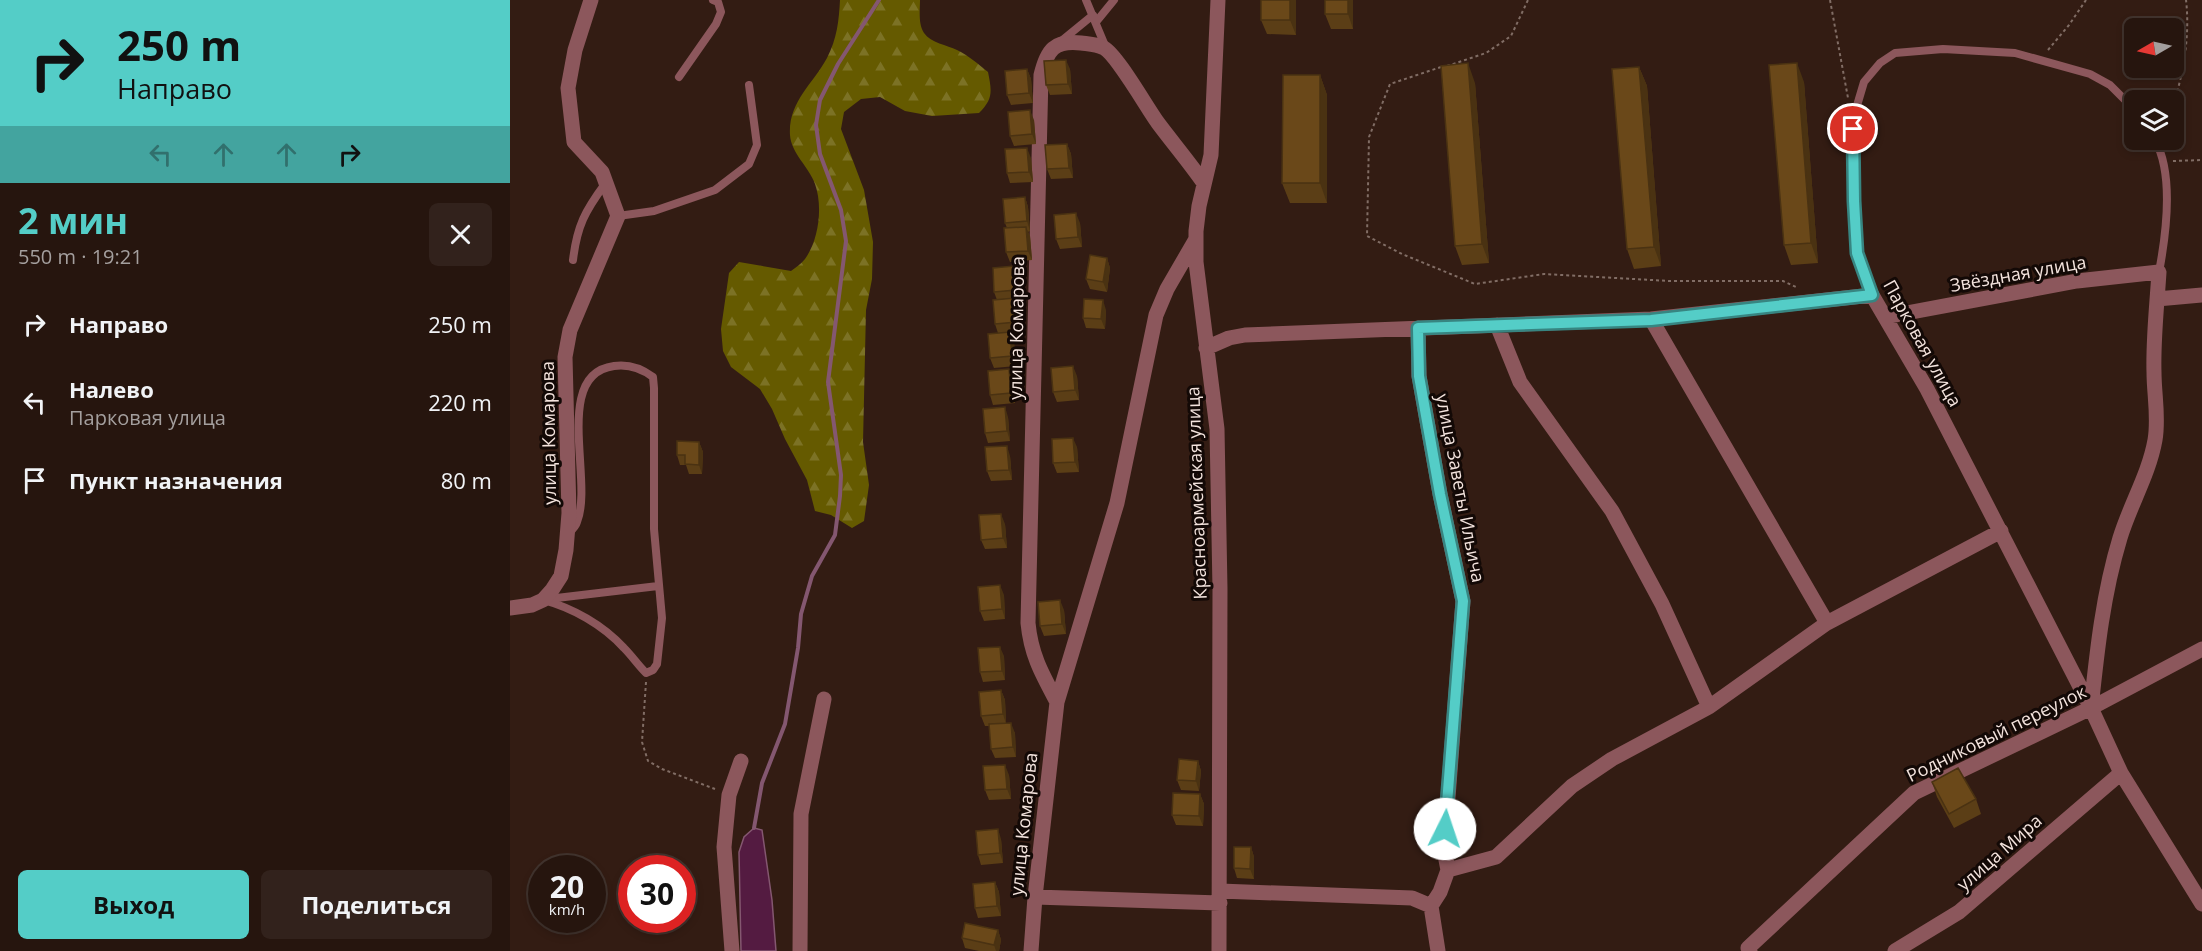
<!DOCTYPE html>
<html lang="ru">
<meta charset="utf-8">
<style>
body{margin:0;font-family:"Open Sans",sans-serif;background:#32221c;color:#f1f3f6;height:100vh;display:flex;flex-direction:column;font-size:22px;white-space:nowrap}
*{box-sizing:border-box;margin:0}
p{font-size:20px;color:#a49f9e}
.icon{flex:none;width:33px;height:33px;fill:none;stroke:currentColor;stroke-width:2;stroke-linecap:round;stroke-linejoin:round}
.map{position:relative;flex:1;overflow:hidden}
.details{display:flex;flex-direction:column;background:#26150e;width:510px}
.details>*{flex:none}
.hud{background:#54cdc7;color:#111;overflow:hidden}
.needle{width:39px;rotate:261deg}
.tools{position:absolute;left:1614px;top:18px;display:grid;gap:12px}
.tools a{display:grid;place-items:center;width:60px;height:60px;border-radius:9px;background:#26150e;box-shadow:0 3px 9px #0003,0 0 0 2px #42342e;font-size:30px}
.speed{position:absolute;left:18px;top:855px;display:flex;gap:12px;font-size:30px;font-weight:700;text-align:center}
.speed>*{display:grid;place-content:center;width:78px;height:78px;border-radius:50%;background:#26150e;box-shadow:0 3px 9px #0003,0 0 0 2px #42342e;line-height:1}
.speed small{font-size:15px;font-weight:400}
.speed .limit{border:9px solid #d22;background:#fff;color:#111}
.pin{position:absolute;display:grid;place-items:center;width:51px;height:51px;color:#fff;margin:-26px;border:3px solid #fff;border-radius:50%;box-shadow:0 2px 6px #0007}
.me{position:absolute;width:66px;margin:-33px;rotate:4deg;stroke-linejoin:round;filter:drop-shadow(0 0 4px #0008)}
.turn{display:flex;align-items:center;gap:21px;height:126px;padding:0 18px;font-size:27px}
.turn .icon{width:78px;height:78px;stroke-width:2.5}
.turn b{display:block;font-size:42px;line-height:51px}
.lanes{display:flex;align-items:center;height:57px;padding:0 18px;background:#0003;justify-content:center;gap:30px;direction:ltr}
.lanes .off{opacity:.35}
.round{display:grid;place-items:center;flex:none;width:63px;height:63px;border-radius:9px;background:#32221c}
.summary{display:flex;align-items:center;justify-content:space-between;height:102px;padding:0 18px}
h1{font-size:36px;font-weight:700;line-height:45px;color:#54cdc7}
.button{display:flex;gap:12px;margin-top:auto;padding:12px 18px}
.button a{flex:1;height:69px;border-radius:9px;background:#54cdc7;color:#111;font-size:24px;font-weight:700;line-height:69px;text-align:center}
.button a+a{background:#32221c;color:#f1f3f6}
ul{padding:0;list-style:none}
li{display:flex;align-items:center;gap:18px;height:78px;padding:0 18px}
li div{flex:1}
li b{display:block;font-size:22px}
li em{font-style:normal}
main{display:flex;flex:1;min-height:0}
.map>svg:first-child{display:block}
</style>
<main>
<section class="details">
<div class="hud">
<div class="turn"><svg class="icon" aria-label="right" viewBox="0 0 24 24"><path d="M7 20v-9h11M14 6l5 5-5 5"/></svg><div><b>250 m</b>Направо</div></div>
<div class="lanes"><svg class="icon off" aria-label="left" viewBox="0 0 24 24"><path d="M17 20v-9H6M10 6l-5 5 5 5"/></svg><svg class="icon off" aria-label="ahead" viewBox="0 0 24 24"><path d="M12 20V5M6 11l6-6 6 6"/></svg><svg class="icon off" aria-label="ahead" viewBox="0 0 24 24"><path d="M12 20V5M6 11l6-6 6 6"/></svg><svg class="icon" aria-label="right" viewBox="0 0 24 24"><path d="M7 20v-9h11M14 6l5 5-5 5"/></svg></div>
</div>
<div class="summary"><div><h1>2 мин</h1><p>550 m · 19:21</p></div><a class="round"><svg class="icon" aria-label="close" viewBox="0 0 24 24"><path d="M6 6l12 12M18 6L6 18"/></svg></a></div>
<ul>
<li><svg class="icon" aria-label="right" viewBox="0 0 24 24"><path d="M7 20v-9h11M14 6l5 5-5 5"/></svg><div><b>Направо</b></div><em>250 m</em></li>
<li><svg class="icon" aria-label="left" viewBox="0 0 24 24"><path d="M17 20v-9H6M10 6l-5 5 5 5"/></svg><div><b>Налево</b><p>Парковая улица</p></div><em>220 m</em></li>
<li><svg class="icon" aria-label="arrive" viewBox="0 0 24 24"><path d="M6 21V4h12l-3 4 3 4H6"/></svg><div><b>Пункт назначения</b></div><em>80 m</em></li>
</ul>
<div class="button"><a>Выход</a><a>Поделиться</a></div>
</section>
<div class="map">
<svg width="1692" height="951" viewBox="0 0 1692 951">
<defs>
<pattern id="forest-firs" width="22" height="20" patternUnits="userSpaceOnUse" patternTransform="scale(1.5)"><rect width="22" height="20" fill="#655a00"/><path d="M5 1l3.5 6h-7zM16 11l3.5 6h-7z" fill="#7c7225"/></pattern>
</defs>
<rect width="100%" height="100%" fill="#331c13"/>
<path fill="url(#forest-firs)" d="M330 0H410C410 10 408 24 414 33 421 43 437 45 447 50 459 56 468 64 478 72 482 92 483 99 469 113L422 116 395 111 370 97 351 99 334 112 331 129 354 190 363 242 362 279 356 310 353 442 359 485 354 521 342 528 321 515 305 511 297 480 275 439 262 409 250 389 221 367 213 351 211 329 219 273 229 262 281 271C286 267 291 264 295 259 309 240 313 206 305 184 299 167 281 153 280 135 278 102 303 84 317 58 327 39 329 20 330 0Z"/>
<path fill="#541b41" stroke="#845770" stroke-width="1.5" d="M244 828 252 830 262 900 266 951H231L229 852 234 837Z"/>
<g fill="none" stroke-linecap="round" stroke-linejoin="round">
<path stroke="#845770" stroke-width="4" d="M244 828 252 783 275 724 288 648 291 614 302 576 325 535 330 496 331 475 318 382 336 241 331 210 310 154 306 125 310 100 328 64 369 0"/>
<path stroke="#816d65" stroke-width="2" stroke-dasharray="3 3" stroke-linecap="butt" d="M1320 0 1338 98
M1538 50 1559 25 1576 0
M937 66 976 53 1001 36 1018 0
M931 67 880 84 859 137 857 236 892 254 965 284 1034 274 1160 281H1273L1288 288
M1664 103C1674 70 1680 34 1676 0
M1663 161 1692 160
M136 682 132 742 138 761 152 769 205 789"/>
<path stroke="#8c575c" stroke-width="8" d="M576 0 596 48
M586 22 604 0
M550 42 583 15
M169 77 206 24 211 12 208 2 203 0
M1645 140C1664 174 1656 235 1649 272
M108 216 144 211 205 190 239 164 247 145 239 85
M63 260C67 226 75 211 95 184
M1362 295 1347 253 1344 201 1343 119 1354 82 1370 63 1385 53 1433 49 1505 53 1580 74 1600 85 1624 109
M38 599 148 586
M33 600C63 608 93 625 114 648 122 656 128 665 136 673L143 670 147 664 152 618 144 529V388L143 377C131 368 118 364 104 366 42 374 84 481 67 522 66 526 62 530 59 533"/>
<path stroke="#8c575c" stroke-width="15" d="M708 0 701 155 689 206 686 231V262L707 429 710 589 709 951
M1647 299 1692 295
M1375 317 1567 281 1649 272C1647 305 1643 339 1644 372 1644 395 1649 417 1645 440 1639 474 1620 505 1610 538 1593 594 1587 651 1581 708
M1141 319 1317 623
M987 325 1010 382 1102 511 1152 604 1199 707
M908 328 909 376 930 494 953 601 934 850 938 870 930 892 921 906 928 951
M696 348 719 338 735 335 1141 319 1362 295 1417 389 1581 708 1611 773 1692 904
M0 608 22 605 33 600 42 590 51 576 56 550 59 513 55 357 60 330 108 216 92 172 64 142 58 88 65 50 81 0
M547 702C532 674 521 655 518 623L531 75C537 50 544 40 571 43 579 44 587 44 594 48 607 55 637 108 648 123 663 143 679 162 693 182
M938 870 986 857 1062 786 1102 759 1199 707 1317 623 1491 531
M710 891 902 898 921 906
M525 897 710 903
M222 951 214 847 219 795 231 761
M290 951 291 814 314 699
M521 951 525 897 547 702 607 503 646 315 657 289 686 239
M1240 951 1238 948 1404 793 1581 708 1692 649
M1385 951 1449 912 1611 773"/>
</g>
<path fill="#5b3e16" d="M751 0H786V35L757 34 751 20Z
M843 0V29H821L815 14Z
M1129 67 1137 86 1151 266 1124 269 1117 249Z
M517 69 521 79 523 103 501 105 497 95Z
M560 69 562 94 540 95 536 85Z
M810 75 817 95V203H780L772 183Z
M1294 82 1308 263 1281 265 1274 245Z
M965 83 979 263 952 265 945 246Z
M524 120 526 144 504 146 500 136Z
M557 144 561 154 563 178 541 179 537 169Z
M521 158 523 182 500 183 497 173Z
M515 197 518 207 520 231 518 232 520 236 522 260 500 262 496 252 497 228 495 223Z
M570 223 572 247 550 249 546 239Z
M597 258 600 268 597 292 580 289 576 279Z
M508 276 510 300H506L508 308 510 332 501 333 504 342 506 366 484 368 480 358 488 333 485 324 487 300 484 292Z
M596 310 595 329 576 328 573 318Z
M499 369 503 379 505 403 483 405 480 395Z
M567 376 569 400 547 402 543 392Z
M498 417 500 441 478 443 475 433Z
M189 442 193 452 192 474H179L176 465H170L167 455Z
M567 447 569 472 547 473 543 463Z
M500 456 502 480 481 481 477 471Z
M495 524 497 548 475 549 471 540Z
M494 595 495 619 474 621 470 611Z
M554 610 556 634 534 636 530 626Z
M494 656 495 680 473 682 470 672Z
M491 690 495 700 496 723 505 733 506 757 485 758 481 749 479 726H475L471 716Z
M688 761 691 771 689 791 671 790 667 780Z
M499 775 501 799 479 800 475 790Z
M1422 782 1466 799 1471 814 1444 828 1427 797Z
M690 794 694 804 693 826 666 825 662 815Z
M491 839 493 863 471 865 468 855Z
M741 847 744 857V879L727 878 724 868Z
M485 882 489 892 491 916 468 918 465 908Z
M488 930 491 940 489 951H469L455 948 452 938Z"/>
<path fill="#4a3212" d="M780 0H786V35L780 20Z
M838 0H843V29L838 14Z
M556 60 560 69 562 94 558 84Z
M958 63 965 83 979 263 972 244Z
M1287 63 1294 82 1308 263 1301 243Z
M1129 67 1137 86 1151 266 1144 247Z
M517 69 521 79 523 103 519 93Z
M810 75 817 95V203L810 183Z
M520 110 524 120 526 144 522 134Z
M557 144 561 154 563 178 559 168Z
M517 148 521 158 523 182 519 172Z
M515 197 518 207 520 231 517 221Z
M566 213 570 223 572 247 568 237Z
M516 227 520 236 522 260 518 251Z
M597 258 600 268 597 292 593 282Z
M504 266 508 276 510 300 506 290Z
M505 298 508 308 510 332 507 322Z
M593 300 596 310 595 329 591 319Z
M500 332 504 342 506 366 502 356Z
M563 366 567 376 569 400 565 390Z
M499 369 503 379 505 403 501 393Z
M495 407 498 417 500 441 497 431Z
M563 438 567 447 569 472 565 462Z
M189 442 193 452 192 474 189 465Z
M497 446 500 456 502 480 499 470Z
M491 514 495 524 497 548 493 538Z
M490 585 494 595 495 619 492 609Z
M550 600 554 610 556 634 552 624Z
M490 647 494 656 495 680 492 671Z
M491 690 495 700 496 724 493 714Z
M501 723 505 733 506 757 503 747Z
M688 761 691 771 689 791 686 781Z
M495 765 499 775 501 799 497 789Z
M690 794 694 804 693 826 689 816Z
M488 829 491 839 493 863 490 853Z
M741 847 744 857V879L740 869Z
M485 882 489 892 491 916 487 906Z
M488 930 491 940 489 951H486L484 945Z"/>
<path fill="#6a4819" stroke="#4a3212" stroke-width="1.5" d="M751 0H780V20H751Z
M815 0H838V14H815Z
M556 60 558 84 536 85 534 61Z
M958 63 972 244 945 246 931 66Z
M1287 63 1301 243 1274 245 1259 65Z
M1129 67 1144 247 1117 249 1102 69Z
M517 69 519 93 497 95 495 71Z
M773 75H810V183H772Z
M520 110 522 134 500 136 498 112Z
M557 144 559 168 537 169 535 145Z
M517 148 519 172 497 173 495 149Z
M515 197 517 221 495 223 493 199Z
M566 213 568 237 546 239 544 215Z
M516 227 518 251 496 252 494 228Z
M580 255 597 258 593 282 576 279Z
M504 266 506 290 484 292 483 268Z
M505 298 507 322 485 324 483 300Z
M574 299 593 300 591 319 573 318Z
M500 332 502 356 480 358 478 334Z
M563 366 565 390 543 392 541 368Z
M499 369 501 393 480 395 478 371Z
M495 407 497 431 475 433 473 409Z
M563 438 565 462 543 463 542 439Z
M167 441 189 442V465L175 464V455H167Z
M497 446 499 470 477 471 475 447Z
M491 514 493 538 471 540 469 515Z
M490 585 492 609 470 611 468 587Z
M550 600 552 624 530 626 528 602Z
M490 647 492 671 470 672 468 648Z
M491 690 493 714 471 716 469 692Z
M501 723 503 747 481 749 479 724Z
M669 759 688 761 686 781 667 780Z
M495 765 497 789 475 790 473 766Z
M1448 768 1466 799 1439 814 1422 782Z
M663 793 690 794 689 816 662 815Z
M488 829 490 853 468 855 466 831Z
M724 847H741L740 869 724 868Z
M485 882 487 906 465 908 463 884Z
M455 923 488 930 484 945 452 938Z"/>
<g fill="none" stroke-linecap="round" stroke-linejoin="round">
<g stroke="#378581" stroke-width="15">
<path id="route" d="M935 829 953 601 930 494 909 376 908 328 1141 320 1362 295 1347 253 1344 201 1343 129"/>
</g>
<use href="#route" stroke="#54cdc7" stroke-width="10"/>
</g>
<g text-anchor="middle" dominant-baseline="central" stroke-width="6" stroke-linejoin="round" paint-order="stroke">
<g font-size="18" fill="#f4e4de" stroke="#130906">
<text transform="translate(1508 273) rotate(-10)">Звёздная улица</text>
<text transform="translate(506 328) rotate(-89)">улица Комарова</text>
<text transform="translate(1413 343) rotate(61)">Парковая улица</text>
<text transform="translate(38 433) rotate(-91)">улица Комарова</text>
<text transform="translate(951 488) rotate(79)">улица Заветы Ильича</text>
<text transform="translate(686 493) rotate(-92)">Красноармейская улица</text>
<text transform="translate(1486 733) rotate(-26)">Родниковый переулок</text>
<text transform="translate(513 824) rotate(-84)">улица Комарова</text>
<text transform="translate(1489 852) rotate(-41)">улица Мира</text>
</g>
</g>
</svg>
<div class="tools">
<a><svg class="needle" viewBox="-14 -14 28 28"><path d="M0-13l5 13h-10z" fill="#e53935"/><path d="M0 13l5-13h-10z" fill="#a49f9e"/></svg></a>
<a><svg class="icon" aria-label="layers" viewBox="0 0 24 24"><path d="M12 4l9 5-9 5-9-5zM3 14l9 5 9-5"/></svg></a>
</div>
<div class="speed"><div>20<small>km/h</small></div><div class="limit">30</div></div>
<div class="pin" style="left:1343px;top:129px;background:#d93025"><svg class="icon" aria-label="arrive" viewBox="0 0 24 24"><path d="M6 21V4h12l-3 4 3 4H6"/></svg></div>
<svg class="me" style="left:935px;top:829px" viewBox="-20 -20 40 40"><circle r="19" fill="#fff"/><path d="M0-13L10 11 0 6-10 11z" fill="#54cdc7"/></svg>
</div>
</main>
